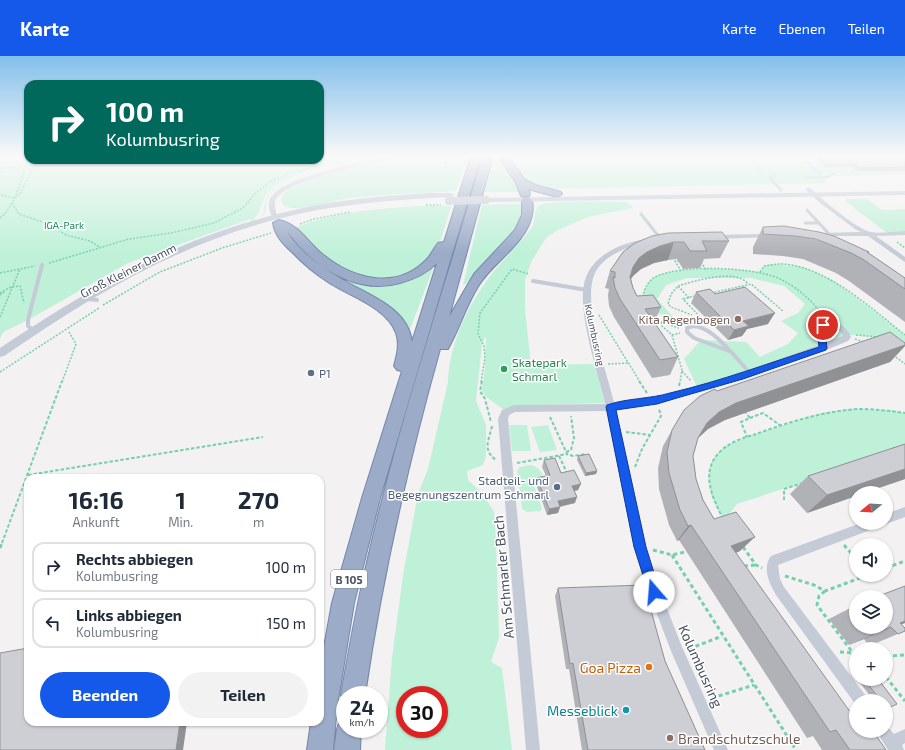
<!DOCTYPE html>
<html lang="de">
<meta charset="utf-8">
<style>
body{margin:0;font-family:"Exo 2",sans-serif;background:#f2f2f3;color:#1f2937;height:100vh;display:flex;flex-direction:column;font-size:15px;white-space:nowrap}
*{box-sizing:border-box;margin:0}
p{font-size:13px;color:#747a83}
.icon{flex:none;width:22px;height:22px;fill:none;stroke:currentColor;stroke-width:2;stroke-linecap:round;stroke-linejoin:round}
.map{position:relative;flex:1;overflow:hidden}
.sheet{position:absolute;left:24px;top:418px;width:300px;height:252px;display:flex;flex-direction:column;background:#fff;border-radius:12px;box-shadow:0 1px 3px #0004}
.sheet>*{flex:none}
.hud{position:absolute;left:24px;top:24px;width:300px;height:84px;border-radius:12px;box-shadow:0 1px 3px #0004;background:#00695c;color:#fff;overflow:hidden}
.needle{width:26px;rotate:252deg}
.controls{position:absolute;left:849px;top:430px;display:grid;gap:8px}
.controls a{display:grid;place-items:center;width:44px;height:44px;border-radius:50%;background:#fff;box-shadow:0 1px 3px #0004;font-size:20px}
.speed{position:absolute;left:336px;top:630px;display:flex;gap:8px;font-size:20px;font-weight:700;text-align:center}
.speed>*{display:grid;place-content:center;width:52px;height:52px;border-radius:50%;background:#fff;box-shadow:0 1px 3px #0004;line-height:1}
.speed small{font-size:10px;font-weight:400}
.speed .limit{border:6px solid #d22;background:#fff;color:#111}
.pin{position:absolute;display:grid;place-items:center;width:34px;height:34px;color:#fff;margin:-17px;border:2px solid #fff;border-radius:50%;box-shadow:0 1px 4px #0007}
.me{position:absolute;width:44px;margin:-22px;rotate:342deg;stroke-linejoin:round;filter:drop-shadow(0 0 3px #0008)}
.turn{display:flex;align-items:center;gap:14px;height:84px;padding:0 16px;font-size:18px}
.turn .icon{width:52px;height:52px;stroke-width:2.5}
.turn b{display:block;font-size:28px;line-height:34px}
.eta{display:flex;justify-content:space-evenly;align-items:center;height:68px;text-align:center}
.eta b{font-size:24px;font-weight:700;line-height:28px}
.primary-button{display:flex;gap:8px;margin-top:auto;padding:8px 16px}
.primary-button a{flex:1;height:46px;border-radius:24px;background:#1459ea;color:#fff;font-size:16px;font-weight:700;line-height:46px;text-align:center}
.primary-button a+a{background:#f2f2f3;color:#1f2937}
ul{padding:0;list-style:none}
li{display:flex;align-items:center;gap:12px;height:50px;margin:0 8px 6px;padding:0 8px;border:2px solid #e0e1e3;border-radius:12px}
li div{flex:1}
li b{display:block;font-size:15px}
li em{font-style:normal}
header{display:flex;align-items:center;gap:24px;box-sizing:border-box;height:56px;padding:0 20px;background:#1459ea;color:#fff}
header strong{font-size:19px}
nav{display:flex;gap:22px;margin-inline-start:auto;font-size:14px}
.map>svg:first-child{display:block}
</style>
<header>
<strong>Karte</strong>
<nav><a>Karte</a><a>Ebenen</a><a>Teilen</a></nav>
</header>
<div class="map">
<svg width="905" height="694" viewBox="0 0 905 694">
<rect width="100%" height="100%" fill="#f3f1f1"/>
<path fill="#bff1d8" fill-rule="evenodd" d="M0 100H28V104H320V100H376C346 107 296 113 273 132 259 142 263 156 254 162L255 164 252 165 250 163 128 207 28 264 3 276 0 283Z
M382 100H385C358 107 286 117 270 139 265 145 267 152 264 159L259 162 263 159C265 152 264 145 269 138 287 116 353 108 382 100Z
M399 100H468L456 135C422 137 386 138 351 142 332 145 302 157 284 150L281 144C282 141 283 138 285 136 298 120 375 108 399 100Z
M494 100H500L518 127 520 134 518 136H485Z
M506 100H905V118L837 120 829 117 820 118 827 127 546 133C523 128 518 118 506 100Z
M847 143H867L882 154 905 153V175L886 176 845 145Z
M626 146 632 150V152L588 161 558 174 546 182 531 206 525 224V253L531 309 596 308 604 347 513 350 504 354 485 340 482 334 485 311 486 280 482 288 476 345 486 369V400L483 409 467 415 468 424 483 438 494 456 496 485 499 581 491 606 502 612 512 694H385L392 602 403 519 418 438 428 413 448 326C449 287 470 245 494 215 506 200 521 187 532 171 536 164 533 153 540 149 552 144 609 146 626 146ZM405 639H439V673H405Z
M522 148 523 150V157L517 172 466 228 463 229 482 149Z
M421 150H451C446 165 440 196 428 206 424 209 419 211 414 214 370 240 323 206 295 172 334 155 379 153 421 150Z
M286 174C325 221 375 250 433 213L409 276C396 248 367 240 342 225 320 212 300 196 286 174Z
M770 208 803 211 834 225 905 279V289C886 281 867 279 847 279V281L698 333 684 303 701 284 746 286 760 301 788 288 798 277 781 265 798 257 805 248 784 230 751 222H687L666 229 657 243 676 264 647 253 642 240C645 233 647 227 653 222 670 210 738 212 760 216L764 210Z
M851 353 890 354 905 357V393L737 448 724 465 711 439 709 418 713 403 720 395 728 389 747 381 821 357Z
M509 369H527L531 395H512Z
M548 369 557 394 540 396 531 371Z
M530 409C538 410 541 415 544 422L533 426 542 452 541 455 527 456 522 453 517 415 520 411Z"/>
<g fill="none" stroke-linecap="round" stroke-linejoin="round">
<path stroke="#8bcfef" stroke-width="2.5" d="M801 100 820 118"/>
<g stroke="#7388ac" stroke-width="2">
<path id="trunk" d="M471 100H481L380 442 354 547 337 650 333 694H307L311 666H320V613L332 547 362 442 402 315 397 314 394 310C397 299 400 287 396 277 387 252 352 241 331 228 317 219 304 209 293 197 284 189 275 180 273 167L279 164C298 168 307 185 321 197 352 223 397 236 428 202 432 197 434 192 438 187L444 186ZM287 175C291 180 295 185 299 190 324 217 362 238 400 227 414 223 426 218 437 207L412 286C408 252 370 240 345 225 326 214 297 195 287 175Z
M483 100H493L449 261 474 218 515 174 522 159V144L523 142 527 141 532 144C533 149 533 154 532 159 526 188 494 205 479 229 466 249 460 272 448 293H440C408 407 382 522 365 639H345V648L341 639C349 593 357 547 368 502 399 366 444 234 483 100Z
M498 100H508L524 123 535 129 561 136 562 138 557 141 528 133 530 138 529 140H521L515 125Z
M345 662V673H361L360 694H334L337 673 340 664Z"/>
</g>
<path stroke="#76d0ae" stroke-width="1.5" stroke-dasharray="2 1.5" stroke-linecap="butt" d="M19 100 27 109
M21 100 28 102
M747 100 764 118
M445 112 449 100
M0 113 27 109
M1 139 15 142 20 138 36 105 33 104
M12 147 19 158 51 169 66 179 90 185 101 192
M426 149H441
M0 162C16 149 19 127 27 109
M300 168 314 163 350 156
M897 186 905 192
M679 205H675L681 215
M701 206 706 214
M49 207 129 183 171 177 214 167 243 152 253 140 269 126 290 117 322 109
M760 216 764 210C770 209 776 208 782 208 826 210 872 253 905 279
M0 217 35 210
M678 230C694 225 737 212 748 228
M0 237 11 231 20 230 24 247
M711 237 751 228 783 255
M0 239 5 235
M695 240 683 243 703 264
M643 241C644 233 648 225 655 221 681 208 751 211 778 222 797 231 812 244 824 261
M689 242 678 230 671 238 668 248 671 251 692 259
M103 249 160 216 222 192 271 177
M599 259 640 326
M0 261 20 213
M656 261 661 266 662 270 672 279 682 314 680 326
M661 266 679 272
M672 279 680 277
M856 279 877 281
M855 283 864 286
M893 299 905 308
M608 308 629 307
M682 315 691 325
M0 316 99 252
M62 326 76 288 69 276
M481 326 485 302 484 290 478 278 480 257 512 213 529 218"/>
<path stroke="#76d0ae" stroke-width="2" stroke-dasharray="3.5 2" stroke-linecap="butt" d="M482 325 480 335 485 343 491 366
M639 325 647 337
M679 330 680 325
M744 355 750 362 741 366 747 381
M550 361 567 398 573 400 586 398
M750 362 763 357 781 370
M492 370C489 384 482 394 496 404
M626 376 650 379
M566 396 571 394 574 382 571 360
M559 400 567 417
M517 407 567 398
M635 411 642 393 661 360 659 353
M28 419 263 381
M784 444V433L803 427
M723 463C715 446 703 424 713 405 716 399 722 393 727 390 735 384 747 381 756 378 789 366 824 355 859 353 875 353 890 355 905 357
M2 487 62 325"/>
<path stroke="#76d0ae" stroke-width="3" stroke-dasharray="4 3" stroke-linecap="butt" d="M844 489 856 503
M743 491 756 509 762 512
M0 492 2 486
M653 494 672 499 689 495
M672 499 796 694
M744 510 756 509
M886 512 905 505
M785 520 814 529 825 535 868 519
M825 535 819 540 817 549 853 597
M689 593 722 580
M840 596 856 597
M886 600 905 599
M886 621 905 645
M712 642 754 629"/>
<path stroke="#c4cbd6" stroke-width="3" d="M775 120 770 122 781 134
M808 121H827L833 118
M807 154 830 179
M641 158 660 182
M805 167H819"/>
<path stroke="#c4cbd6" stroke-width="4" d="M533 225 587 234
M87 243 97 244
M33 274 28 270V264L42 209
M729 295 694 282 687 276V272C707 261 737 304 750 317"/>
<path fill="#c4cbd6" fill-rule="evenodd" d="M389 100H398C391 104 379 106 371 107 352 112 280 126 275 146 274 151 276 156 278 161L275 163 272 161C270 155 267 149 270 143 283 119 363 107 389 100Z
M806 132H810C822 143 856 173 871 176 881 178 894 175 905 175V179L876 180 905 201V206L868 180H816L815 179 818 177 861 176 855 173 820 147 806 134Z
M770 178 772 179V181L714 183 711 181 714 179Z
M646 183 648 184V186C629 191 607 197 596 215 580 244 607 315 614 347L657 341 738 318 819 289 817 274 820 267C833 264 846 268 851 281L848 285 826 294 743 323 657 347 616 354 644 487 654 519 682 591 728 694H714L671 595 642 519 633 487 607 355 515 356 509 359 508 363 540 694H526L498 363 502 354 514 349 605 348C598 315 576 255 585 224 593 198 622 187 646 183ZM826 271C834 271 840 273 843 280L826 287 825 274Z
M905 451V461L886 468 884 467H886V458Z
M861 467H879L878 471 778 509 780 523 784 531 866 640 868 645H856V649L776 539C769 527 762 512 771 500Z
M886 669 894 678 905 673V687L902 689 904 694H888L876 675H886Z"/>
<path fill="#c4cbd6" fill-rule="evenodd" d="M905 135V139L486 146 482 144 486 142Z
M432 137H451L455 139 451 141C407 143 362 146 318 154 198 176 103 232 4 300L0 301V292C101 224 197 172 318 149 355 142 394 139 432 137Z"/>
<use href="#trunk" fill="#9cacc8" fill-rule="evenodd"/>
<path stroke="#c4cbd6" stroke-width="8" d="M449 145 486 144"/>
</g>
<path fill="#b0b2b7" d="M814 100H905V115H857L852 111H826Z
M763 171 869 196 868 197 905 222V266L849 225 836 217 803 203 783 200 753 198V191Z
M652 180 729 185 720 202 704 203 700 212 683 213 677 203 668 204 654 207 641 213 633 220 631 223 633 232 637 240 661 251 654 267 678 301 670 319 652 322 614 261 609 250 608 239 609 233 605 232 610 215Z
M696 236 715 238 768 268 747 273 742 280 728 284 691 247Z
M905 287V290L890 306 725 364 708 373 698 382 693 400 696 423 703 444 714 463 740 495 736 497 855 663H856V675L886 694H822L813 680 807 682 679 484 677 485 669 469 659 433 658 412 663 390 672 374 717 335Z
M905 388V423L864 437H856V440L807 457 790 438 808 420Z
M578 400 597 415 596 418 585 420 577 404Z
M544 404 561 417 578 434 574 435 575 447 560 451 558 457 547 459 536 428 537 422 546 420 542 411Z
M905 530V567L901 568 905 575 869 590 864 583 849 589 829 563 856 549V571H886Z
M558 532 665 605 705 694H582L569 613H566L555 540Z
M857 623H878L897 648 886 653V645H874Z"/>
<path fill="#909195" d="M674 186 668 204 654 207 641 213 633 220 627 229 633 211 639 202 647 196 660 190Z
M775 257 768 268 747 273 742 280 728 284 734 274 743 265Z
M905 289V290L890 306 725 364 708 373 696 384 707 367 719 356 736 347Z
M905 413V423L864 437H856V440L807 457 827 439Z
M597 415 596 418 585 420 586 417Z
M581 428 578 434 570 436 572 430Z
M577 441 575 447 556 451 558 445Z
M560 451 558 457 547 459 549 453Z
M691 469 679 484 677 485 688 470Z
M755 481 740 495 717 504 731 490Z
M905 565V567L892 572 891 571Z
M891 571 864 583 849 589 876 577Z
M180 666H187L183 694H176Z"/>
<path fill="#cdcfd5" stroke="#909195" d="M819 100H905V111L859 112 854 108H828Z
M784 170 819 176 834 180 869 196H867L905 222V233L864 204 851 197 816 183 795 180 763 178V171Z
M722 176 729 185H702L707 195H690L684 186H674L660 190 647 196 639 202 633 211 630 221 633 232 637 240 653 239 661 251 645 253 678 301 660 304 620 243 615 232 613 221 615 222V216L610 215 623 196 635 187 652 180 668 177Z
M745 231 775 257 743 265 749 270 734 274 696 236 710 233 715 238Z
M890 276 905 287V289L736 347 719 356 707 367 698 382 693 400 696 423 703 444 714 463 736 456 755 481 731 490 856 664V675H873L886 694H850L836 674 830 676 691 469 688 470 680 454 669 417 667 396 672 374 684 354 700 340 715 333 717 335Z
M905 388V413L827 439 808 420Z
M589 398 597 415 586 417 578 400Z
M555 402 561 417 574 414 581 428 572 430 577 441 558 445 560 451 549 453 537 422 550 419 544 404Z
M644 529 665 605 705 694H588L573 607 570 608 558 532Z
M905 530V565L900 567 905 572V575L898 578 891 571 876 577 871 571H886V541H876Z
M856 549V553L853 550Z
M28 592V666H180L176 694H0V597Z
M864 623H878L897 648 887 653 886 652V645H881Z"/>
<linearGradient id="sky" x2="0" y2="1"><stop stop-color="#83bfeb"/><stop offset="0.51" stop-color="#faf9f9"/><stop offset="1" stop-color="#faf9f9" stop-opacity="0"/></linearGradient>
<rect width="905" height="197" fill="url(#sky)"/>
<path fill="#1459ea" stroke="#0d3a98" d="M823 266 827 269 825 274 827 292 826 294 743 323 677 342 657 348 616 354 646 491 660 536 659 541 654 542 650 541 634 491 606 351 607 349C627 342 650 343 670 337 721 325 769 307 819 291L817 274 820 267Z"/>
<g fill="#8d6e63" stroke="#fff" stroke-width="1.5">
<circle cx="738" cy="263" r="4"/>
<circle cx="670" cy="682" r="4"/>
</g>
<circle fill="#2e9e5b" stroke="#fff" stroke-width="1.5" cx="504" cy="313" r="4"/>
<g fill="#5c6f8a" stroke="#fff" stroke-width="1.5">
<circle cx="311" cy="317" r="4"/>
<circle cx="557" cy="431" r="4"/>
</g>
<circle fill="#e8710a" stroke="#fff" stroke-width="1.5" cx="649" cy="611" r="4"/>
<circle fill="#0f9aa8" stroke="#fff" stroke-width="1.5" cx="626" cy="654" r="4"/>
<g text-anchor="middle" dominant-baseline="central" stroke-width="3" stroke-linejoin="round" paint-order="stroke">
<g font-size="10" fill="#158459" stroke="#fff">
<text x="64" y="169">IGA-Park</text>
</g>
<g font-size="10" fill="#48515f" stroke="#fff">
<text transform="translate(595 279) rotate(78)">Kolumbusring</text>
</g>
<rect fill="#fff" stroke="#7f858f" stroke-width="1" x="331" y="514" width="36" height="18" rx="3"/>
<g font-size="11" font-weight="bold" fill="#48515f">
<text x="349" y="523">B 105</text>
</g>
<g font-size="12" fill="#48515f" stroke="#fff">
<text transform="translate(128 214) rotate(-27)">Groß Kleiner Damm</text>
</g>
<g font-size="12" fill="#785e54" stroke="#fff" text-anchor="end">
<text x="730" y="263">Kita Regenbogen</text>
</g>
<g font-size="12" fill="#27864d" stroke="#fff" text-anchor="start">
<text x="512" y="306">Skatepark<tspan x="512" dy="14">Schmarl</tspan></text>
</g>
<g font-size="12" fill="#4e5e75" stroke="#fff" text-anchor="start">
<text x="319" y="317">P1</text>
<text x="549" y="424" text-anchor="end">Stadteil- und<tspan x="549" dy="14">Begegnungszentrum Schmarl</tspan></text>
</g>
<g font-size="14" fill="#48515f" stroke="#fff">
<text transform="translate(503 521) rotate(-95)">Am Schmarler Bach</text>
<text transform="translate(701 610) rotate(66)">Kolumbusring</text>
</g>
<g font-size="14" fill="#c56008" stroke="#fff" text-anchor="end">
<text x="641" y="611">Goa Pizza</text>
</g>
<g font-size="14" fill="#0d838f" stroke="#fff" text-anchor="end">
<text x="618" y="654">Messeblick</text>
</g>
<g font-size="14" fill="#785e54" stroke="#fff" text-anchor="start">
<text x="678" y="682">Brandschutzschule</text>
</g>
</g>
</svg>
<div class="controls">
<a><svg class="needle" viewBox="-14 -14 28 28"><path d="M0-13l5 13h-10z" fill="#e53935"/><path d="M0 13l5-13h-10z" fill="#747a83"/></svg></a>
<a><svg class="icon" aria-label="sound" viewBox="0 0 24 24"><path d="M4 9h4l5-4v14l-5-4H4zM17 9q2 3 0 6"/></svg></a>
<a><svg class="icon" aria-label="layers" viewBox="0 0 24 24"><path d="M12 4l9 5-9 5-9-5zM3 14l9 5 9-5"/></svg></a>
<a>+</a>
<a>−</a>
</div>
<div class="speed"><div>24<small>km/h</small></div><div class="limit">30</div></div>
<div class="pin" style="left:823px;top:269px;background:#d93025"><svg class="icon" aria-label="arrive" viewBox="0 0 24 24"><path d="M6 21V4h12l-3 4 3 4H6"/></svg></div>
<svg class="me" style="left:654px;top:536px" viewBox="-20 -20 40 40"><circle r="19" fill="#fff"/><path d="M0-13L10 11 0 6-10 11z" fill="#1459ea"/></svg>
<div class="hud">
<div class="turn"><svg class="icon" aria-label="right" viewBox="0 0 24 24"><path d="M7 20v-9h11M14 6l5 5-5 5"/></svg><div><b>100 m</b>Kolumbusring</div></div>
</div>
<section class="sheet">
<div class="eta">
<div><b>16:16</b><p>Ankunft</p></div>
<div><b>1</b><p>Min.</p></div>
<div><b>270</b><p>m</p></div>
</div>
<ul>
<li><svg class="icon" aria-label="right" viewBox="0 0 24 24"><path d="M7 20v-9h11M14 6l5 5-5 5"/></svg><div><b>Rechts abbiegen</b><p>Kolumbusring</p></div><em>100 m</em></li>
<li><svg class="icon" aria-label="left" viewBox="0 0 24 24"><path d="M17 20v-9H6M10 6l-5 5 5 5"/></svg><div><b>Links abbiegen</b><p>Kolumbusring</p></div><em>150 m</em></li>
</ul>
<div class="primary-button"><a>Beenden</a><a>Teilen</a></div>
</section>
</div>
